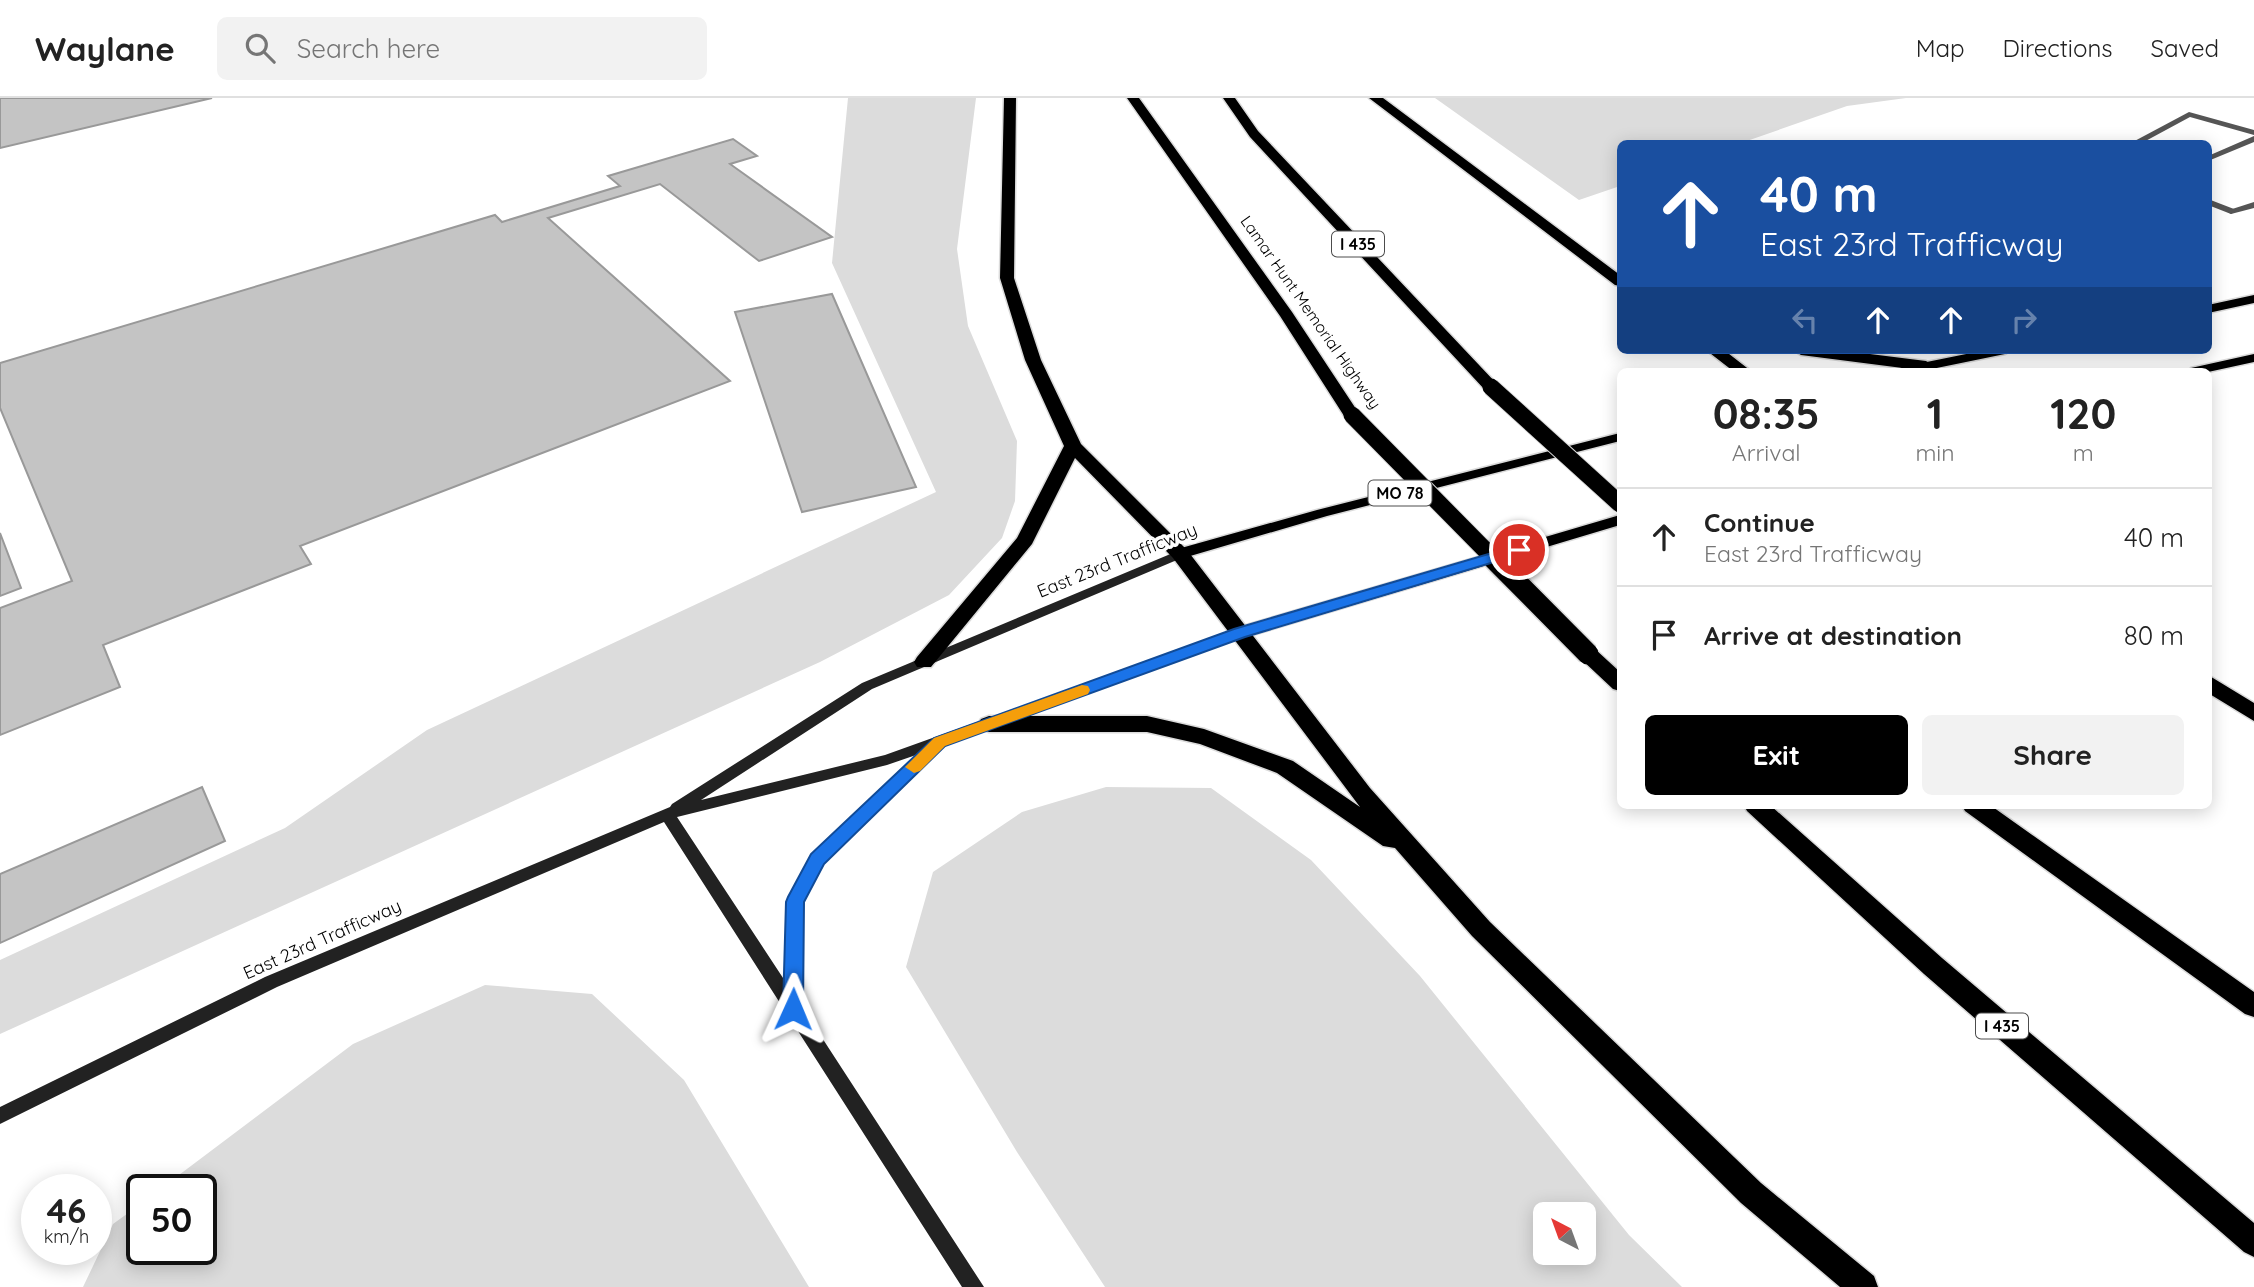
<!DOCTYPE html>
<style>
body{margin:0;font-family:Quicksand,sans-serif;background:#f2f2f2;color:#222;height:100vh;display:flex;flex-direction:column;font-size:26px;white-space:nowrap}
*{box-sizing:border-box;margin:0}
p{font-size:23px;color:#767676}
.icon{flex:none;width:38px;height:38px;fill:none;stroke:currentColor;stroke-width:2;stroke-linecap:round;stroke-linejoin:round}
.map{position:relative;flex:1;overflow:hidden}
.sheet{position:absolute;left:1617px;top:270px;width:595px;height:441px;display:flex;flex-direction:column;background:#fff;border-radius:10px;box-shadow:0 4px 18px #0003}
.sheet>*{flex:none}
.banner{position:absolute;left:1617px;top:42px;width:595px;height:214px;border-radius:10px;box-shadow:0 4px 18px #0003;background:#1a4fa0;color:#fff;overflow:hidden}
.needle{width:46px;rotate:319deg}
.buttons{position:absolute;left:1533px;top:1104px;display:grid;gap:14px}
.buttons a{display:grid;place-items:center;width:63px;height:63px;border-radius:10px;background:#fff;box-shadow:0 4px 18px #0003;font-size:35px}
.speed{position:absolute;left:21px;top:1076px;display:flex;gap:14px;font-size:35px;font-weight:700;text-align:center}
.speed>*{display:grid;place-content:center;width:91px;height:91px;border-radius:50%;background:#fff;box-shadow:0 4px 18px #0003;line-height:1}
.speed small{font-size:18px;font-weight:400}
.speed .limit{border:4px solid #111;border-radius:10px;background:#fff;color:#111}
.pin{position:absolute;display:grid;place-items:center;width:60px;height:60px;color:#fff;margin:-30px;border:4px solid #fff;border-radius:50%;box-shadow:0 2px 7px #0007}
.me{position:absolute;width:77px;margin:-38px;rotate:1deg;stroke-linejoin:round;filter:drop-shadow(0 0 5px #0008)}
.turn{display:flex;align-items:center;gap:24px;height:147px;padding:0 28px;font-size:32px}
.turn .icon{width:91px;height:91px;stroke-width:2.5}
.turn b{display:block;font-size:49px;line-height:60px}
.lanes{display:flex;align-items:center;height:66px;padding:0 28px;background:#0003;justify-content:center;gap:35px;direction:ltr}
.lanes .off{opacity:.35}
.eta{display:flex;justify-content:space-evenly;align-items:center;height:119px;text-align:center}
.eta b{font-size:42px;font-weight:700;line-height:49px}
.button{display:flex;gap:14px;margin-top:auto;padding:14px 28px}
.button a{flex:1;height:80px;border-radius:10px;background:#000;color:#fff;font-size:28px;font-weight:700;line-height:80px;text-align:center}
.button a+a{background:#f2f2f2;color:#222}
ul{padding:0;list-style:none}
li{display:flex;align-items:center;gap:21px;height:98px;padding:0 28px;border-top:2px solid #e0e0e0}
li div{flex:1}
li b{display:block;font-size:26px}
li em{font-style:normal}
header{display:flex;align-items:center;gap:42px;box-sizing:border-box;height:98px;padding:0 35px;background:#fff;border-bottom:2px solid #e0e0e0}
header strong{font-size:33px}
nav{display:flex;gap:38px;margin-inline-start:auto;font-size:24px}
.search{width:490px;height:63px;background:#f2f2f2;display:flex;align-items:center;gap:18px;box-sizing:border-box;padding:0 24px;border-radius:10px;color:#767676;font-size:26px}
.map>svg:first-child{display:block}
</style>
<header>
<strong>Waylane</strong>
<div class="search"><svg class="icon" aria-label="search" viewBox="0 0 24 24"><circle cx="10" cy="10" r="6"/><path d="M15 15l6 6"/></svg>Search here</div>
<nav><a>Map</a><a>Directions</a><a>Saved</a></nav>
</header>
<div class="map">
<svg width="2254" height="1189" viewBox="0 0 2254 1189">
<rect width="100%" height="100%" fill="#fff"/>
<path fill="#dcdcdc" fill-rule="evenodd" d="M848 0H976L957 151 968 228 1017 343 1015 403 1002 440 949 497 820 564 0 936V862L285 730 427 632 936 394 832 165Z
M1435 0H1906L1847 8 1741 45 1620 46V88L1579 102Z
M1106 689 1211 690 1311 762 1420 878 1629 1137 1682 1189H1105L1017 1054 906 869 933 774 1022 714ZM1584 1116V1155H1545V1116Z
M485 887 592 896 684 982 809 1189H83L113 1126 142 1105V1152H201V1092H159L353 946Z"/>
<path fill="#c4c4c4" stroke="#999" stroke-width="2" d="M0 0H212L0 50Z
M733 41 757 58 730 66 832 139 759 163 660 86 548 120 730 283 300 448 311 466 103 547 120 589 0 637V510L72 483 0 310V265L495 117 502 124 620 88 608 78Z
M832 196 916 389 802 414 735 214Z
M0 435 21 490 0 498Z
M202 689 225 743 0 845V776Z"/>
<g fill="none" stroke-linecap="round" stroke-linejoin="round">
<g stroke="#dbdbdb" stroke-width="3">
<path id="primary" d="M2254 197V205L2208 215V207Z
M1986 252H2012L2005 256 1922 273H1895L1902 269Z
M2254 256V264L2208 274 2189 273 2191 270Z
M1620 335V343L1327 418 1180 461 1172 456 1174 452 1317 412Z
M1620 417V427L1239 541 1231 535 1233 531Z"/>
</g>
<g stroke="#dbdbdb" stroke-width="3">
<path id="highway" d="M1004 0H1016L1014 180 1041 262 1081 346 1187 452 1370 690 1490 824 1761 1085 1874 1178 1878 1189H1840L1741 1105 1472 838 1395 750 1383 748 1277 675 1200 646 1147 634H989L981 631 978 626 981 621 989 618H1147L1204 631 1293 663 1360 709 1173 460 1075 360 1032 446 931 569H917L914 564 917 559 1017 440 1064 348 1025 262 1000 180Z
M1127 0H1139L1292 214 1360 317 1358 321H1346L1280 218Z
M1223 0H1235L1258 33 1497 286 1499 289 1497 292H1485L1250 39Z
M1369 0H1383L1620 177V188L1615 187Z
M1706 252H1724L1751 273H1733Z
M1793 252H1838L1926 263 1934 268 1926 273 1801 257Z
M1588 549 1595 551 1620 574V593L1613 591 1581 561 1578 556 1581 551Z
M2208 577 2254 605V623L2208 595Z
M1744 707H1770L1942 860 2254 1125V1159L2244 1154 1924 876 1747 713Z
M1962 707H1990L2254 894V919L2245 916 1965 713Z"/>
</g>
<path fill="#555" fill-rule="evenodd" d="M2189 14 2254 32V37L2190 19 2140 46H2129Z
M2254 38V44L2208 63V58Z
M2208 101 2234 111 2236 113 2231 116 2208 107Z"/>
<path fill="#555" fill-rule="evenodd" d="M2254 104V110L2231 116 2226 113Z"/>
<path fill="#222" fill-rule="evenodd" d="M1180 452 1184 453 1186 456 1184 459 872 591 701 702 885 657 1234 532H1244L1246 535 1244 538 941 648 939 653 824 764 803 804 802 909 984 1189H962L664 724 277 889 0 1026V1009L265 879 670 709 672 706 862 585ZM916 657 812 756 787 804 785 883 677 719 887 667Z"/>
<use href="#primary" fill="#000" fill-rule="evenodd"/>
<use href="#highway" fill="#000" fill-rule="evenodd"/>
<g stroke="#dbdbdb" stroke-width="19" stroke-linecap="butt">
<path id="highway-bridge-far1" d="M1491 289 1620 406
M1352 317 1494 461"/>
</g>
<g stroke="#dbdbdb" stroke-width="24" stroke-linecap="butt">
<path id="highway-bridge" d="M1492 459 1588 556"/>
</g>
<use href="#highway-bridge-far1" stroke="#000" stroke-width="17"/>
<use href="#highway-bridge" stroke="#000" stroke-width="21"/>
</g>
<path fill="#1a73e8" stroke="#114b97" stroke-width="2" d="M1519 447 1524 449V455L1245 539 945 648 824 766 804 804 803 911 800 917 793 919 786 917 783 911 786 804 788 799 811 756 934 640 1234 531Z"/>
<path fill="#f59e0b" d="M1082 587 1088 588 1090 592 1088 596 945 648 920 673 914 675 905 669 934 640Z"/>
<g text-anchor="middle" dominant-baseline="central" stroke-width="7" stroke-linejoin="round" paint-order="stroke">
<g fill="#fff" stroke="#4c4c4c" stroke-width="2">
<rect x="1332" y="133.5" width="52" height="25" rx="5"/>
<rect x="1368.5" y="382.5" width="63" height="25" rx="5"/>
<rect x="1976" y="915.5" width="52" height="25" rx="5"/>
</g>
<g font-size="16" font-weight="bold" fill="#000">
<text x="1358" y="146">I 435</text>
<text x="1400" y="395">MO 78</text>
<text x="2002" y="928">I 435</text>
</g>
<g font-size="16" fill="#000" stroke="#fff">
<text transform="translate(1311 214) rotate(55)">Lamar Hunt Memorial Highway</text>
</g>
<g font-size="18" fill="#000" stroke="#fff">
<text transform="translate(1117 462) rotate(-22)">East 23rd Trafficway</text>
<text transform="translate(322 841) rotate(-24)">East 23rd Trafficway</text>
</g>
</g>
</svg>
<div class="buttons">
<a><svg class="needle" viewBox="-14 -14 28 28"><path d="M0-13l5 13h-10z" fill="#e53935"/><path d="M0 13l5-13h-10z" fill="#767676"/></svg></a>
</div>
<div class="speed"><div>46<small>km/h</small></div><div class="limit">50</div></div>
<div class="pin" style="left:1519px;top:452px;background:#d93025"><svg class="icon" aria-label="arrive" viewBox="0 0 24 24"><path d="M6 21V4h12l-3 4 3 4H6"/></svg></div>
<svg class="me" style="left:793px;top:911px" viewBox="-20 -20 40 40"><path d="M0-17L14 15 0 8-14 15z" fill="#1a73e8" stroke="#fff" stroke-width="4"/></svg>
<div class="banner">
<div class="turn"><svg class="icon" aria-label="ahead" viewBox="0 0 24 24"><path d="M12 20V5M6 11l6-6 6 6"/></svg><div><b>40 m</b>East 23rd Trafficway</div></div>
<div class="lanes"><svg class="icon off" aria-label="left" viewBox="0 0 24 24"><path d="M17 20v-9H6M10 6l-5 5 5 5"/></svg><svg class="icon" aria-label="ahead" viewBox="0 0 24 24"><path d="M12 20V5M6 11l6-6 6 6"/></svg><svg class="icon" aria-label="ahead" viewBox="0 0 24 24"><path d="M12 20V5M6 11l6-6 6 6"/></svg><svg class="icon off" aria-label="right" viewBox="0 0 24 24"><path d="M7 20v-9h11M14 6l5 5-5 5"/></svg></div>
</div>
<section class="sheet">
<div class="eta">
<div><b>08:35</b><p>Arrival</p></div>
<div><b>1</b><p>min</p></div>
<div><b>120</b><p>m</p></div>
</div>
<ul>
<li><svg class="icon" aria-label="ahead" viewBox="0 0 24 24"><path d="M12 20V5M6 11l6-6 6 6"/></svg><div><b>Continue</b><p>East 23rd Trafficway</p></div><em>40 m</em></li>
<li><svg class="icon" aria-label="arrive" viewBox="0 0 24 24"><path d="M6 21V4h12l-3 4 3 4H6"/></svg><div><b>Arrive at destination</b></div><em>80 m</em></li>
</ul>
<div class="button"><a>Exit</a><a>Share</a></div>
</section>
</div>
